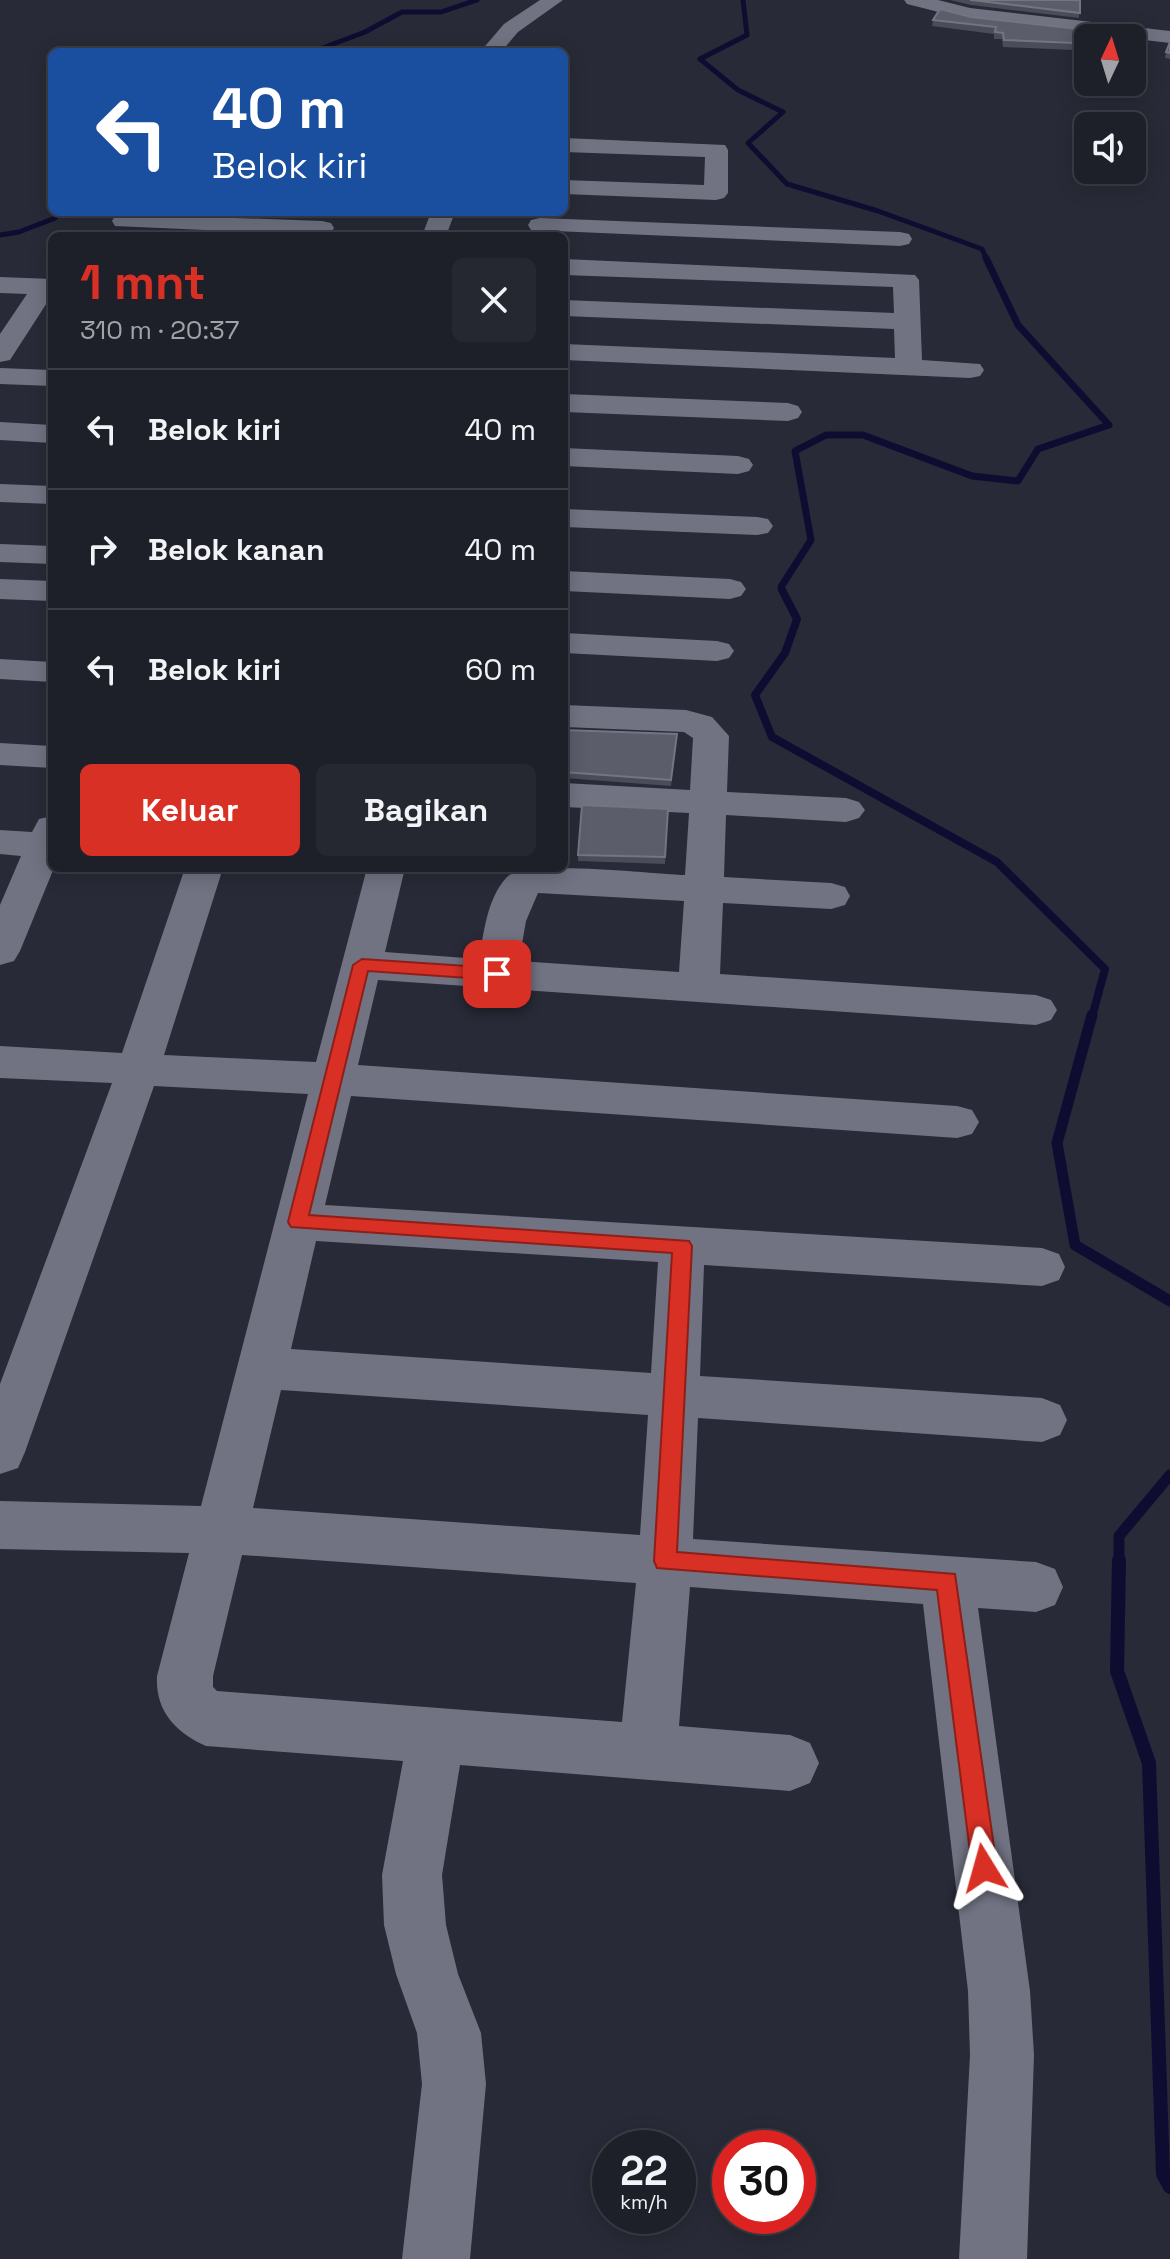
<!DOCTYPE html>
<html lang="id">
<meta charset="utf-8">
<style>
body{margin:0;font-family:"Space Grotesk",sans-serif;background:#262831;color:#f1f3f6;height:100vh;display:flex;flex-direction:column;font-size:30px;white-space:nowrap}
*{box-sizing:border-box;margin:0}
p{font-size:26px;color:#a1a3a8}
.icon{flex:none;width:44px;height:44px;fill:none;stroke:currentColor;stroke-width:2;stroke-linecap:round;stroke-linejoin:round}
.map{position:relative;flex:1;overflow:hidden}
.panel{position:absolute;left:48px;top:232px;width:520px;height:640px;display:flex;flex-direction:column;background:#1e2029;border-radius:12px;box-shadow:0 4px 20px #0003,0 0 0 2px #3c3e46}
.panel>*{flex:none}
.hud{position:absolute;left:48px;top:48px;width:520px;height:168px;border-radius:12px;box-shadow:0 4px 20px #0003,0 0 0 2px #3c3e46;background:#1a4fa0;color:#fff;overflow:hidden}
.needle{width:52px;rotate:4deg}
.tools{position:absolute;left:1074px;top:24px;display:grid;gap:16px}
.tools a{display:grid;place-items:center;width:72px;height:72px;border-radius:12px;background:#1e2029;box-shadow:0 4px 20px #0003,0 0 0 2px #3c3e46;font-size:40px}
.speed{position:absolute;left:592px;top:2130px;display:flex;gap:16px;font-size:40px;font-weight:700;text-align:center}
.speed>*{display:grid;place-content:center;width:104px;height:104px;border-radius:50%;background:#1e2029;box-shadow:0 4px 20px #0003,0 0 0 2px #3c3e46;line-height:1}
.speed small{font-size:20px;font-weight:400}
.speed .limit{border:12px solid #d22;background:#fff;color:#111}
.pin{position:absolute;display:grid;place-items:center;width:68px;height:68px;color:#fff;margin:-34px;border-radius:16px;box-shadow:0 4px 12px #0006}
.me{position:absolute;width:88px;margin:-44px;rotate:352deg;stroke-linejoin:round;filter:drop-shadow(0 0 6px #0008)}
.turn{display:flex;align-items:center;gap:28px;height:168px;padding:0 32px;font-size:36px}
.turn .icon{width:104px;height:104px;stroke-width:2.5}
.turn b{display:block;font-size:56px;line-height:68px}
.round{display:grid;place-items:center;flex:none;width:84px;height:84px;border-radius:12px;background:#262831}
.headline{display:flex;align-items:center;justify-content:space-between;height:136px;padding:0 32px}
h1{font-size:48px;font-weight:800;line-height:60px;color:#d93025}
.cta{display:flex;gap:16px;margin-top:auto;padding:16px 32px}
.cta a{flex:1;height:92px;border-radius:12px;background:#d93025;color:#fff;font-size:32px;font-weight:800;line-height:92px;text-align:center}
.cta a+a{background:#262831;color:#f1f3f6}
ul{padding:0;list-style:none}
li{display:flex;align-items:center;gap:24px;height:120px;padding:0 32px;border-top:2px solid #3c3e46}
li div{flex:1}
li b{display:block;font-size:30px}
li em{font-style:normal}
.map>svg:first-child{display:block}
</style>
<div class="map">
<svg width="1170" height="2259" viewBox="0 0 1170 2259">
<rect width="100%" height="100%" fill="#282a37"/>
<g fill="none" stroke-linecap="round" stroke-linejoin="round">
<path stroke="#0e0d31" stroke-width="5" d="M743 0 747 35 700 59 738 90 783 112 748 143 787 184 878 211 982 249 987 260
M312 52 365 32 402 12H441L477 0
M0 235 19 232 55 218 58 212"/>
<path stroke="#0e0d31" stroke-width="7" d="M783 592 781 587 811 540 795 451 826 435H863L972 476 1018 481 1038 449 1109 425 1018 325 986 258"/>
<path stroke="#0e0d31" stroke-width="8" d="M782 590 797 619 785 653 755 695 772 737 997 862 1105 969 1092 1017"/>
<path stroke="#0e0d31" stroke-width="11" d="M1092 1015 1057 1143 1075 1245 1170 1301
M1119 1562V1536L1170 1475"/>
<path stroke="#0e0d31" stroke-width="14" d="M1119 1560 1117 1671 1149 1763 1163 2174 1170 2187"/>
<path fill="#717383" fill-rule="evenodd" d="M540 0H563L518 32 501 52H480L504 24Z
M904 0H938L970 8 1170 31V43L970 20 907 4Z
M564 138 725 145 728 150V193L724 198 716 200 564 194V180L704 185 705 157 564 152Z
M431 212H455L446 236H422Z
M124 214 322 221 331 223 334 228 331 233 322 235 115 226 112 221 115 216Z
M540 218 900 232 909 234 912 239 909 244 900 246 531 230 528 225 531 220Z
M564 259 915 275 919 280 922 360 980 364 984 370 980 376 970 378 564 360V344L895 358 894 329 564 316V300L894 313 893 287 564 275Z
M0 277 52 279V295L10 360 0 362V334L27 294 0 293Z
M0 368 52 370V386L0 384Z
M564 394 788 403 798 406 802 412 798 418 788 421 564 412Z
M0 422 52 425V443L0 440Z
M564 448 738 456 749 459 753 465 749 471 738 474 564 466Z
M0 484 52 486V504L0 502Z
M564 509 757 517 768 519 773 526 768 533 757 535 564 527Z
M0 544 52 546V564L0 562Z
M564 571 730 579 741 582 746 589 741 596 730 599 564 591Z
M0 579 52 581V601L0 599Z
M564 633 717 641 729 644 734 651 729 658 717 661 564 653Z
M0 659 52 662V682L0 679Z
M564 705 686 710 712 717 729 736 727 792 846 798 859 802 865 810 859 818 846 822 726 815 724 877 831 883 845 887 850 896 845 905 831 909 723 903 720 974 1036 995 1051 1000 1057 1010 1051 1020 1036 1025 378 980 358 1065 957 1106 972 1110 979 1122 972 1134 957 1138 351 1096 325 1205 1042 1248 1059 1254 1065 1267 1059 1280 1042 1286 704 1265 700 1376 1042 1398 1060 1405 1067 1420 1060 1435 1042 1442 698 1418 693 1539 1036 1562 1055 1569 1063 1587 1055 1605 1036 1612 978 1608 1030 1991 1034 2055 1027 2259H959L970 2055 968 1991 923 1604 690 1587 679 1726 790 1735 810 1743 819 1763 810 1783 790 1791 460 1765 442 1875 446 1925 458 1974 481 2033 486 2084 470 2259H402L422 2084 417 2033 396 1974 384 1925 382 1875 403 1761 206 1746C176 1733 155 1711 157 1676L189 1553 0 1549V1501L201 1506 308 1094 154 1086 25 1452 18 1468 0 1474V1384L112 1083 0 1078V1046L122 1053 185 868H223L164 1055 316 1062 367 868H405L385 952 479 959C484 932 487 898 507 877 525 859 654 874 685 875L689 813 564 807V783L690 790 693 738 684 732 564 727ZM538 893 684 901 679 972 519 961 526 921ZM316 1241 658 1262 651 1373 291 1349ZM281 1390 648 1415 640 1535 253 1508ZM242 1555 636 1583 622 1722 217 1691 213 1687V1676Z
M0 743 52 746V768L0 765Z
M52 816 54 868 20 951 14 961 0 965V905L21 856 0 854V830L32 832 39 819Z"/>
</g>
<path fill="#4a4c59" d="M950 0H1080L1079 18 971 5Z
M933 20 1079 29 1074 50 1003 47 1002 39H994V34L932 26Z
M1170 42V59L1165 58 1166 52Z
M564 730 677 734 671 786 564 778Z
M668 809 665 864 578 861V855Z"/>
<path fill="#5c5d6b" stroke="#737581" stroke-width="2" d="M970 0H1080V13L971 0Z
M940 9 971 17 1079 29 1075 43 1004 40 1003 33 995 32 996 27 933 20Z
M1170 42V53L1166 52Z
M564 730 677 734 671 780 564 772Z
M582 805 668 809 665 857 578 855Z"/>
<path fill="#d93025" stroke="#8d1f18" stroke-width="2" d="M362 959 497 968 505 974 497 980 368 971 309 1215 689 1241 692 1246 677 1552 955 1574 997 1868 993 1877 984 1881 976 1877 972 1868 937 1590 657 1568 654 1561 672 1253 291 1227 288 1222 353 965Z"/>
</svg>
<div class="tools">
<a><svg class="needle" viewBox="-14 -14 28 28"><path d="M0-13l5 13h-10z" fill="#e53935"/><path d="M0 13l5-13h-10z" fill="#a1a3a8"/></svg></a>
<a><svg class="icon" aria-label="sound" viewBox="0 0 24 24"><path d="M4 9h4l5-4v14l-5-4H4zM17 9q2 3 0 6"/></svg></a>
</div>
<div class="speed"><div>22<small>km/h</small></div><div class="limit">30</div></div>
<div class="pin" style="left:497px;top:974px;background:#d93025"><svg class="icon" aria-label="arrive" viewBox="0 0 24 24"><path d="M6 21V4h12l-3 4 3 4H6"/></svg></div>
<svg class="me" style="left:984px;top:1868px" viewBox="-20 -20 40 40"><path d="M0-17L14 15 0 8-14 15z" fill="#d93025" stroke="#fff" stroke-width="4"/></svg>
<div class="hud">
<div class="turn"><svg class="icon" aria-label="left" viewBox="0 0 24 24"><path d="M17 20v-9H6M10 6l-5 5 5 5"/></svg><div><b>40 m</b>Belok kiri</div></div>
</div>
<section class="panel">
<div class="headline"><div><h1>1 mnt</h1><p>310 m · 20:37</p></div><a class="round"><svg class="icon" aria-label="close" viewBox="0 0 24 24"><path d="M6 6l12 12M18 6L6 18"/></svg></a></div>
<ul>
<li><svg class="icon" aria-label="left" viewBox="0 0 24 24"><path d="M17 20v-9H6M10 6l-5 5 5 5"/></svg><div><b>Belok kiri</b></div><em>40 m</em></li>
<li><svg class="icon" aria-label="right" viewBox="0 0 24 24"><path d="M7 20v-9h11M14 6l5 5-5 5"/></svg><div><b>Belok kanan</b></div><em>40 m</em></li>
<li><svg class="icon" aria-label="left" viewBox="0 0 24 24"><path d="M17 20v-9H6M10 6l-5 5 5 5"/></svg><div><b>Belok kiri</b></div><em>60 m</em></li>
</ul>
<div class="cta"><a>Keluar</a><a>Bagikan</a></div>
</section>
</div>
